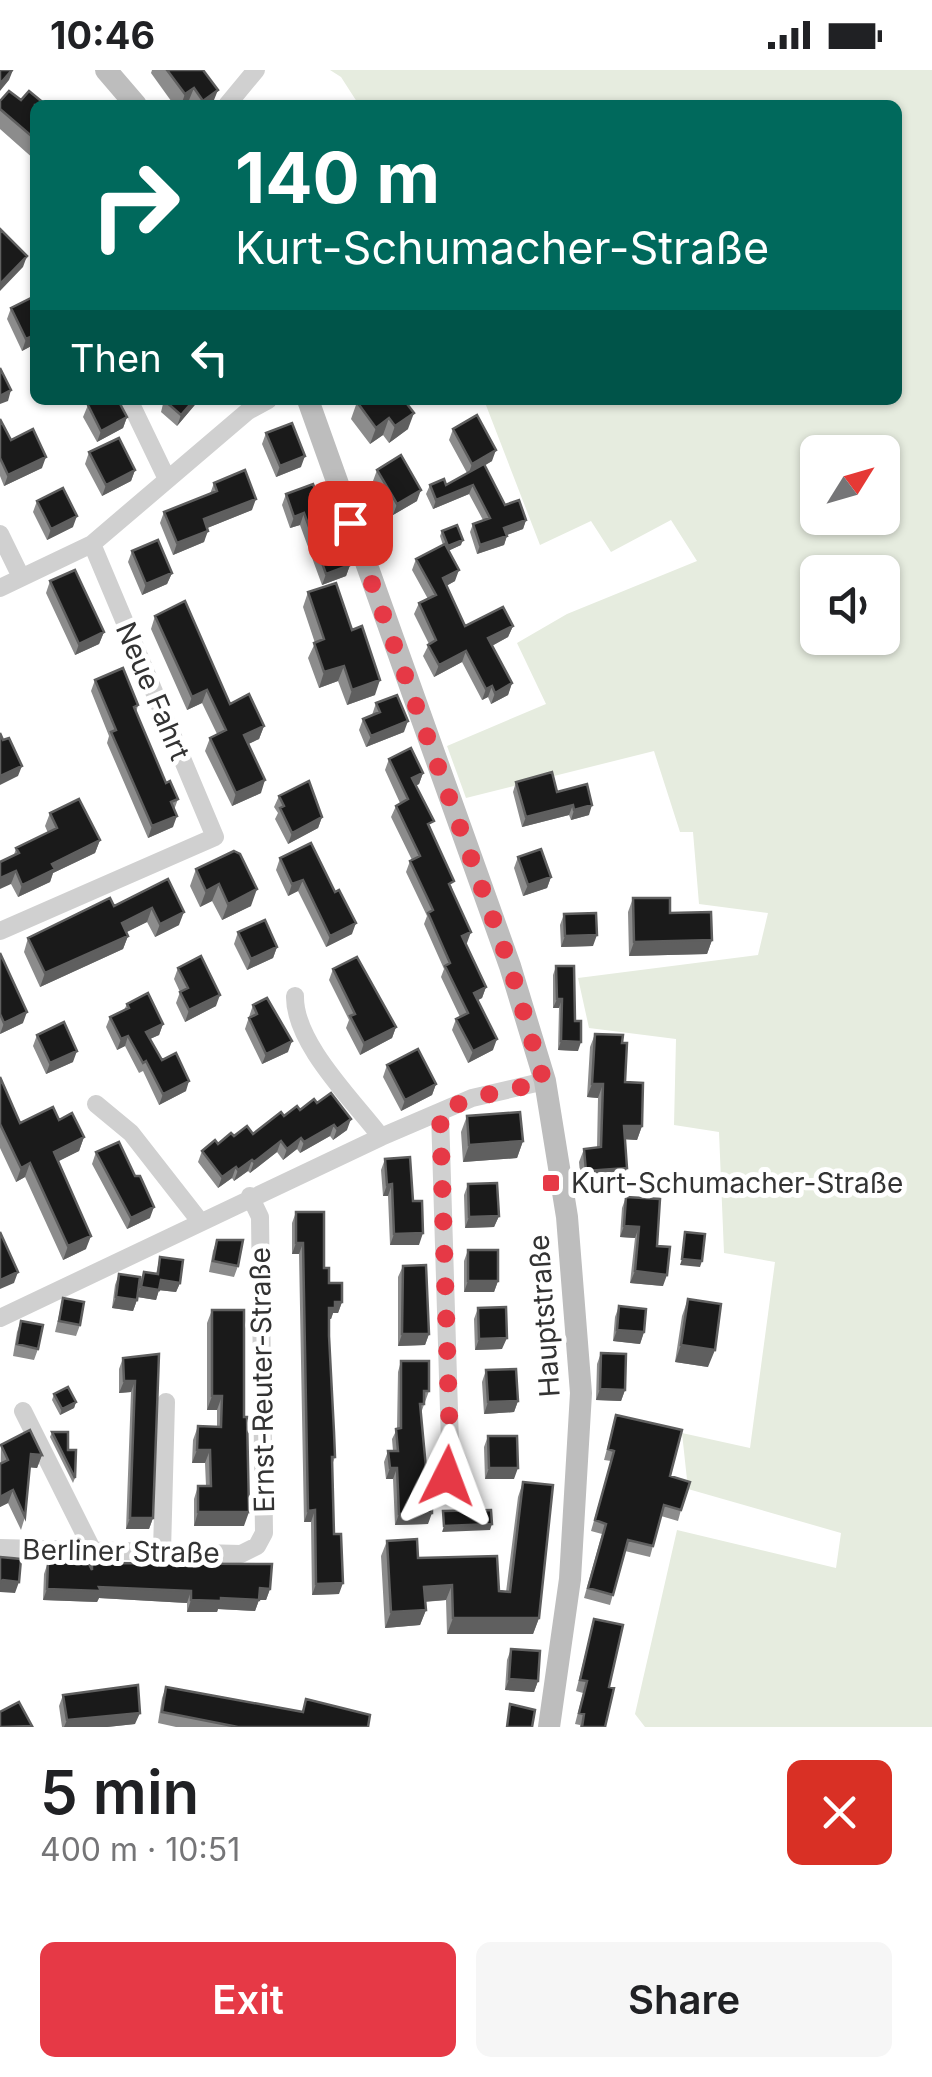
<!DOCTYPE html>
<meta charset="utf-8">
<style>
body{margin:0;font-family:Inter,sans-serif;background:#f6f6f6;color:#202124;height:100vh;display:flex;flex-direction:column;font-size:38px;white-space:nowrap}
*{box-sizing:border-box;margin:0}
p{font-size:32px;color:#757577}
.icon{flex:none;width:55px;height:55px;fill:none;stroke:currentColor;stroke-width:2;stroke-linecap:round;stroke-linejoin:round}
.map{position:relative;height:1657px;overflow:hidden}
.sheet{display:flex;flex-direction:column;background:#fff;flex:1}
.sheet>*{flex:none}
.guide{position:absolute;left:30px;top:30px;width:872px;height:305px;border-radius:15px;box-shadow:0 2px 8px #0004;background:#00695c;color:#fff;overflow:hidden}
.needle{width:65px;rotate:53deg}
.tools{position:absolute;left:800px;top:365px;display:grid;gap:20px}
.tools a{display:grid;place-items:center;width:100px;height:100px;border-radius:15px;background:#fff;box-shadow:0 2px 8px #0004;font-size:50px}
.pin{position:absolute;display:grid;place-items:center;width:85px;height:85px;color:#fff;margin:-42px;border-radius:20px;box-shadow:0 5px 15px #0006}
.me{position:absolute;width:110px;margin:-55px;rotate:3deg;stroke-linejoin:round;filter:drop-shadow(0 0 8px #0008)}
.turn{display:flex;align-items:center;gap:35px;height:210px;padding:0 40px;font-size:45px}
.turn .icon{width:130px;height:130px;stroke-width:2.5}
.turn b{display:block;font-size:70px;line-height:85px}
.then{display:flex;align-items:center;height:95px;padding:0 40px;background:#0003;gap:20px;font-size:38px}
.round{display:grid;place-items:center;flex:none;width:105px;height:105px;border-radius:15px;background:#f6f6f6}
.head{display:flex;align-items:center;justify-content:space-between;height:170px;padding:0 40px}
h1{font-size:60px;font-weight:600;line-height:75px}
.action{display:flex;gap:20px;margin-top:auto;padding:20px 40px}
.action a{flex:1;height:115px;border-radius:15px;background:#e63946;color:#fff;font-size:40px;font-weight:600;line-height:115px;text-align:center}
.action a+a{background:#f6f6f6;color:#202124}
.status{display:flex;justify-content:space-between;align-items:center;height:70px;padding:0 50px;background:#fff;direction:ltr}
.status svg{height:28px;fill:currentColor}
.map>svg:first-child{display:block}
</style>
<div class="status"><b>10:46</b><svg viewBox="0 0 49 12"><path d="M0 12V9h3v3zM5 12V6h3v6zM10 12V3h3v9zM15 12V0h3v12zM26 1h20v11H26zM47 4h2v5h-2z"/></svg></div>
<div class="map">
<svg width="932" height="1657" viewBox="0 0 932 1657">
<rect width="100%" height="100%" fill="#fff"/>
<path fill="#e6ecdf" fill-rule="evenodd" d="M330 0H932V1657H645L635 1644 677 1460 836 1498 841 1463 688 1419 682 1363 750 1378 775 1192 724 1183 719 1062 674 1055 676 969 589 958 578 908 758 885 768 843 699 834 693 762H680L654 681 466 728 447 676 546 634 517 573 567 544 697 491 671 450 611 482 591 451 540 475 484 330H898V35H359L341 7ZM818 382H882V448H818ZM818 502H882V568H818Z"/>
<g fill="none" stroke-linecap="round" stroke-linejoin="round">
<path stroke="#d0d0d0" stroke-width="18" d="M227 35 256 0
M129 330 167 409
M0 464 21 507
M0 518 92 474 248 341 268 330
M0 861 215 767 92 474
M295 926C294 973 353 1030 381 1067
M96 1034 131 1063 199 1150
M440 1043 450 1374 447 1406
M0 1248 381 1067 472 1028 545 1011
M23 1341 93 1481
M0 1478 241 1484 257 1476 264 1463 260 1147 250 1126
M162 1481 166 1332"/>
<path stroke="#bdbdbd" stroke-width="22" d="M106 0 136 35
M308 330 510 896 545 1011 567 1147 581 1323 570 1509 549 1657"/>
</g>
<path fill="#8c8c8c" d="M152 0H204L212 35H174L151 3Z
M21 30 35 35V90L0 59V31Z
M35 226V274L22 281 7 249 11 238Z
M164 330H199L177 356 161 342Z
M360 330 408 359 389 373 383 365 370 374 351 349 357 332Z
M88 335 127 347 123 358 97 372 83 347Z
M0 349 11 370 42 398 4 416 0 406Z
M453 359 492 391 484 396 505 435 526 450 523 459 507 465 504 475 477 484 470 462 473 454 483 450 469 424 433 439 426 424 430 415H446L467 403 449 370Z
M266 363 301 397 276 407 262 374Z
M89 382 135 400 131 411 102 426 85 394Z
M377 400 417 431 393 445 373 411Z
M214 413 252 440 207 458 204 472 173 485 160 453 164 442 210 424Z
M286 424 329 455 350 495 346 506 322 515 300 455 290 458 282 435Z
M37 431 73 457 47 470 33 442Z
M442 461 461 475 449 480 455 511 446 516 465 556H513L508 567 492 576 512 613 508 625 491 634 488 627 482 630 462 592 434 607 423 586 429 574 414 544 419 533 428 529 412 500 416 489 443 475 440 466Z
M132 481 172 503 167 514 142 525 128 492Z
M50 511 104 562 99 574 75 585 46 523Z
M308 522 375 625 347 635 338 611 319 618 308 588 315 573 303 537Z
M155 546 230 634 264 656 259 669 248 674 261 723 232 736 205 681 210 668 217 664 202 633 187 640 151 559Z
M95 610 138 635 136 643 166 713 178 729 174 740 173 757 148 768 107 673 109 666 91 621Z
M376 633 404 662 366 677 359 660 363 649 372 645Z
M389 689 423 703 419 714 416 716 452 818 467 873 466 874 486 917 482 928 478 930 493 980 468 993 452 960 456 949 460 947 441 907 444 899 424 854 427 846 406 802 410 791 412 790 391 747 396 736 400 733 385 700Z
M516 712 557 722 589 745 571 750 569 745 522 757 513 722Z
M279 726 322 747 318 758 288 774 275 749 278 743 274 737Z
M50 743 100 770 95 783 53 803 50 812 18 827 11 814 14 785 16 778 48 763 45 756Z
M311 773 352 864 326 877 298 821 288 826 276 800 280 788Z
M518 787 551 807 547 818 523 826 514 798Z
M196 799 251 836 222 850 212 831 200 837 190 816Z
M168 809 179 855 155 867 147 852 126 862 128 866 123 879 40 917 24 882 28 868 114 836Z
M633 828 670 843 712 870 707 884 629 886 628 842Z
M564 844 593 876 561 877 560 855Z
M238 862 277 877 273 888 247 900 234 874Z
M0 883 23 953 0 964Z
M556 896 578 981 558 980 559 938H553V905Z
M178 898 216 936 185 952 176 933 180 922 174 909Z
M333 899 396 957 392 968 360 985 346 958 349 950 329 910Z
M127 934 163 954 159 965 150 969 162 990 186 1021 159 1035 143 1001 139 1003 125 976 117 980 106 957 110 947 124 940Z
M253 935 288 982 262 994 245 959Z
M595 964 625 1012 642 1056 637 1070 625 1069 622 1111 581 1114 579 1092 584 1079 597 1078 598 1028 587 1027 590 977Z
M37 965 73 992 46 1004 33 976Z
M387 995 436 1014 432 1025 401 1041 383 1007Z
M0 1007 20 1053 59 1050 84 1067 79 1081 58 1091 86 1179 63 1190 25 1107 16 1112 0 1078Z
M300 1040 347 1060 333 1070 330 1066 300 1083 297 1079 283 1090 277 1082 250 1103 248 1101 234 1111 232 1108 218 1118 198 1092 202 1081 234 1066 253 1064 284 1046Z
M467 1046 523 1071 517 1088 463 1092 461 1062Z
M96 1082 150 1148 127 1159 92 1094Z
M385 1089 419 1175H390L388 1126H383L381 1100Z
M468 1114 499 1146 494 1157 465 1158 464 1125Z
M626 1127 657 1176 663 1216 630 1213 635 1168 620 1167 622 1138Z
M296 1142 324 1198 329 1213 342 1232 338 1243H333L331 1249H329V1266L335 1387 332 1395 334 1464 339 1524 312 1525 311 1452H304L299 1184H292V1153Z
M217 1170 238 1196 234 1207 209 1202 213 1181Z
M468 1180 498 1211 494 1222H464V1191Z
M160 1187 180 1213 176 1222 159 1220 156 1230 138 1227 133 1241 112 1238 115 1215 119 1204 140 1211 144 1202 156 1204Z
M403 1196 429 1264 425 1275 398 1276V1207Z
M63 1228 80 1255 76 1266 55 1262Z
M688 1229 708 1297 675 1292 682 1246Z
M619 1236 644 1262 640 1274 613 1271 615 1247Z
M478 1238 502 1279 475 1280 474 1249Z
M212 1240 244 1456H194V1429L198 1416H206L205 1393H192L193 1370 198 1356 217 1357V1340H207V1253Z
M21 1251 38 1279 34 1290 13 1286 17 1262Z
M601 1283 625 1320 621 1331 596 1330 597 1294Z
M159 1284 153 1448 149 1459H126L131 1322 119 1323V1299L123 1288Z
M401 1291 429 1321 421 1343 428 1454 395 1455 393 1409H386L384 1392 388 1381H393L392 1369 397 1359 398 1302Z
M486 1300 518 1331 514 1342 484 1344 482 1312Z
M54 1324 76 1332 74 1338 60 1345 52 1330Z
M616 1345 670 1406 681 1440 678 1451 661 1446 650 1487 625 1481 610 1535 584 1528 602 1464 591 1461 611 1391 604 1390Z
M52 1362 68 1380 75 1408 73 1413 50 1367Z
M488 1366 514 1409H485L484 1377Z
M1 1375 42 1385 37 1398 30 1397 25 1447 21 1460 8 1433 0 1437Z
M523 1412 539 1548 533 1564H447L446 1530 425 1532 426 1540 420 1555 385 1558 381 1486 387 1471 418 1488 499 1521 506 1522 518 1427Z
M48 1492 91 1497 92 1494 270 1519 266 1530H259L255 1541 218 1539 217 1542H187V1533L99 1528 97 1532 43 1530 44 1504Z
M594 1549 609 1617 605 1657H580V1655L575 1654 583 1623 576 1621Z
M511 1579 538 1611 534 1622 505 1620 507 1590Z
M166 1617 302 1642 306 1629 368 1657H176L158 1653 162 1628Z
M63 1625 135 1654 107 1657H62L59 1636Z"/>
<path fill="#5f5f5f" d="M13 0 9 10 0 21V14Z
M194 18 187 35H181L185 24Z
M218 20 212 35H201L203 31Z
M27 186 23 197 0 221V214Z
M35 265V274L22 281 26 269Z
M11 320 8 331 0 334V326Z
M194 330H199L177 356 181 345Z
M414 343 408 359 389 373 395 356Z
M127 347 123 358 97 372 101 361Z
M389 348 383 365 370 374 376 358Z
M496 380 492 391 468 405 472 394Z
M305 386 301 397 276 407 280 396Z
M46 387 42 398 4 416 8 405Z
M135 400 131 411 102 426 106 415Z
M473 415 469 424 433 439 436 430Z
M421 420 417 431 393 445 397 434Z
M256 429 252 440 200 461 204 449Z
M304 443 300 455 290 458 294 447Z
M77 446 73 457 47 470 51 459Z
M526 450 523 459 501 467 504 458Z
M208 461 204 472 173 485 177 473Z
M507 466 504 475 477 484 480 475Z
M463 470 461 475 446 482 448 476Z
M350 495 346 506 322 515 326 504Z
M459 500 455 511 439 520 443 508Z
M172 503 167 514 142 525 146 514Z
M513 556 508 567 484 580 488 568Z
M104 562 99 574 75 585 79 574Z
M466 581 462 592 434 607 439 595Z
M344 596 338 611 319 618 324 602Z
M380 610 375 625 347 635 352 620Z
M512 613 508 625 491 634 495 623Z
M492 616 488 627 482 630 486 619Z
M207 620 202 633 187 640 192 627Z
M408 651 404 662 366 677 371 666Z
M264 656 259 669 240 678 244 665Z
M22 696 18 706 0 715V706Z
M423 703 419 714 408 719 412 708Z
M265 710 261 723 232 736 236 723Z
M573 735 569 745 522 757 526 747Z
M592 735 589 745 571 750 574 740Z
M177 746 173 757 148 768 152 756Z
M322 747 318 758 288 774 292 763Z
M100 770 95 783 53 803 50 812 18 827 22 815 52 794Z
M16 801 11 814 0 819V808Z
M551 807 547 818 523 826 528 815Z
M303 810 298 821 288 826 292 814Z
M219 814 212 831 200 837 206 821Z
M257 819 251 836 222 850 228 834Z
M152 838 147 852 117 867 122 853Z
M184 842 179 855 155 867 160 854Z
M356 853 352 864 326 877 330 866Z
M471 862 467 873 458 878 462 866Z
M597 865 593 876 561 877 565 866Z
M128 866 123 879 40 917 45 903Z
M712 870 707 884 629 886 634 872Z
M277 877 273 888 247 900 251 889Z
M486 917 482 928 470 934 474 923Z
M220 925 216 936 185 952 189 940Z
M557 929H562L559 938H553Z
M27 942 23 953 0 964 4 953Z
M163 954 159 965 143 972 146 962Z
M396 957 392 968 360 985 364 973Z
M128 966 125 976 117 980 121 969Z
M497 969 493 980 468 993 473 981Z
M292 971 288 982 262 994 266 984Z
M561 971 581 972 578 981 558 980Z
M77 981 73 992 46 1004 50 993Z
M189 1011 186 1021 159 1035 163 1024Z
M436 1014 432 1025 401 1041 405 1030Z
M592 1014H603L598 1028 587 1027Z
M351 1049 347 1060 333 1070 337 1059Z
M334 1055 330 1066 300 1083 304 1072Z
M624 1056H642L637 1070 619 1069Z
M84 1067 79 1081 49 1096 54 1082Z
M301 1068 297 1079 283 1090 287 1079Z
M281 1071 277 1082 250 1103 254 1092Z
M523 1071 517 1088 463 1092 469 1075Z
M252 1090 248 1101 234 1111 238 1100Z
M30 1093 25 1107 16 1112 21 1098Z
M236 1097 232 1108 218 1118 222 1107Z
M627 1098 622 1111 581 1114 586 1101Z
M392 1114 388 1126H383L387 1115Z
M154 1137 150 1148 127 1159 131 1148Z
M499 1146 494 1157 465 1158 469 1147Z
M624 1156 639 1157 635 1168 620 1167Z
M423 1163 419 1175H390L394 1164Z
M91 1166 86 1179 63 1190 68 1176Z
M296 1173H303L299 1184H292Z
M682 1189 702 1191 700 1197 680 1195Z
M635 1201 667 1205 663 1216 630 1213Z
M18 1202 14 1213 0 1219V1210Z
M161 1210 180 1213 176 1222 158 1220Z
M468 1211H498L494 1222H464Z
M141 1217 159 1220 156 1230 137 1227Z
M116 1227 137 1230 133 1241 112 1238Z
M335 1232H342L338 1243H333L331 1249H325L329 1238Z
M617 1260 644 1262 640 1274 613 1271Z
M402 1264H429L425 1275 398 1276Z
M507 1268 502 1279 475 1280 479 1269Z
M681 1275 715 1280 708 1297 675 1292Z
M124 1311H135L131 1322 119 1323Z
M600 1319 625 1320 621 1331 596 1330Z
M212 1326H222L217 1340H207Z
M518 1331 514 1342 484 1344 488 1332Z
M76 1332 74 1338 60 1345 62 1339Z
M197 1380H210L205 1393H192Z
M31 1384 42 1385 37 1398 26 1397Z
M390 1398H397L393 1409H386Z
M489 1398H518L514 1409H485Z
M13 1420 8 1433 0 1437V1427Z
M315 1440 311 1452H304L308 1441Z
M198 1442H249L244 1456H194Z
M432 1443 428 1454 395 1455 399 1444Z
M130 1448H153L149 1459H126Z
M492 1454 490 1460 442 1462 444 1456Z
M3 1510 19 1512 15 1523 0 1522V1512Z
M343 1513 339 1524 312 1525 316 1514Z
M452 1515 446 1530 419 1532 424 1517Z
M99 1517 191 1521 187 1533 99 1528 97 1532 43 1530 47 1519Z
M260 1518 270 1519 266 1530H259L255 1541 218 1539 217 1542H187L191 1530 221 1528Z
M426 1540 420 1555 385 1558 391 1542Z
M453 1548H539L533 1564H447Z
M509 1609 538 1611 534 1622 505 1620Z
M140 1643 135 1654 107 1657H64L67 1650Z"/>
<path fill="#1a1a1a" stroke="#5f5f5f" stroke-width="2.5" d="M0 0H12L0 14Z
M167 0H203L218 20 203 31 194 18 185 24Z
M9 21 21 30 29 21 46 35H35V69L0 39V31Z
M0 159 27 186 0 214Z
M35 226V265L26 269 11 238Z
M0 298 11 320 0 326Z
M98 330H118L127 347 101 361 88 335Z
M166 330H194L181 345 165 331Z
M360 330H404L414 343 395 356 389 348 376 358 357 332Z
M477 345 496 380 472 394 453 359Z
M0 349 11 370 33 359 46 387 8 405 0 388Z
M292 353 305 386 280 396 266 363Z
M119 368 135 400 106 415 89 382Z
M401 385 421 420 397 434 377 400Z
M484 394 505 435 519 430 526 450 504 458 507 466 480 475 473 454 490 448 473 415 436 430 430 415 444 409 446 415Z
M245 400 256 429 204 449 208 461 177 473 164 442 217 421 214 413Z
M313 414 329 455 335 453 350 495 326 504 304 443 294 447 286 424Z
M63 418 77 446 51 459 37 431Z
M457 455 463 470 448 476 442 461Z
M158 470 172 503 146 514 132 481Z
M445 474 459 500 443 508 465 556 503 537 513 556 488 568 512 613 495 623 492 616 486 619 466 581 439 595 428 575 436 570 419 533 436 525 416 489Z
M75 500 104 562 79 574 50 511Z
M336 513 352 560 362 556 380 610 352 620 344 596 324 602 314 573 324 569 308 522Z
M185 531 230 634 249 624 264 656 244 665 265 710 236 723 210 668 226 660 207 620 192 627 155 546Z
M123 598 138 635 134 637 166 713 170 711 178 729 171 732 177 746 152 756 111 662 116 660 95 610Z
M397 625 408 651 371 666 363 649 380 642 376 633Z
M0 663 3 670 9 668 22 696 0 706Z
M411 678 423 703 412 708 434 751 428 754 454 811 449 814 471 862 462 866 486 917 474 923 497 969 473 981 456 949 468 943 445 896 450 893 428 843 433 840 410 791 420 786 396 736 408 729 389 689Z
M552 702 557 722 587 714 592 735 574 740 573 735 526 747 516 712Z
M309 711 322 747 292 763 280 738 284 736 279 726Z
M79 729 100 770 52 794 55 799 22 815 16 801 0 808V792L19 783 16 778 57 758 50 743Z
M311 773 335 822 339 820 356 853 330 866 303 810 292 814 280 788Z
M541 779 551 807 528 815 518 787Z
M234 781 240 784 257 819 228 834 219 814 206 821 196 799Z
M168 809 184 842 160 854 152 838 122 853 128 866 45 903 28 868 110 828 114 836Z
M633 828H670V843L711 842 712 870 634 872Z
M596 843 597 865 565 866 564 844Z
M265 850 277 877 251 889 238 862Z
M0 883 27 942 4 953 0 944Z
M201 886 220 925 189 940 180 922 188 918 178 898Z
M357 887 396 957 364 973 350 946 355 944 333 899Z
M556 896H574L575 951H581V972L561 971 562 929H557Z
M148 923 163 954 146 962 162 990 176 983 189 1011 163 1024 146 991 143 993 128 966 121 969 110 947 129 938 127 934Z
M267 928 292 971 266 984 249 948 257 944 253 935Z
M64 952 77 981 50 993 37 965Z
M595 964 623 965 622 973H627L625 1012 643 1013 642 1056H624L627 1098 586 1101 584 1079 601 1077 603 1014H592Z
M418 979 436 1014 405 1030 387 995Z
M0 1007 20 1053 53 1037 59 1050 72 1043 84 1067 54 1082 91 1166 68 1176 30 1093 21 1098 0 1054Z
M331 1023 351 1049 337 1059 334 1055 304 1072 301 1068 287 1079 281 1071 254 1092 252 1090 238 1100 236 1097 222 1107 202 1081 215 1070 218 1074 231 1063 234 1066 247 1056 253 1064 281 1042 284 1046 297 1036 300 1040 314 1029 317 1033Z
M520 1042 523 1071 469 1075 467 1046Z
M119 1072 135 1106H140L154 1137 131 1148 96 1082Z
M410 1087 413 1131H422L423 1163 394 1164 392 1114 387 1115 385 1089Z
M497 1113 499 1146 469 1147 468 1114Z
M626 1127 660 1129 657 1176 670 1177 667 1205 635 1201 639 1157 624 1156Z
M296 1142H324V1198H329V1213H342V1232H335V1238H329V1266L334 1362 335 1387H332L334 1464H341L343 1513 316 1514 315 1440 308 1441 303 1173H296Z
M0 1162 18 1202 0 1210Z
M685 1162 705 1164 702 1191 682 1189Z
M217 1170H243L238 1196 213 1191Z
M468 1180H498V1211H468Z
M160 1187 183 1190 180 1213 161 1210 159 1220 141 1217 144 1202 158 1204Z
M426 1195 429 1264H402L403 1196Z
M119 1204 140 1207 137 1230 116 1227Z
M63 1228 84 1232 80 1255 59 1251Z
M688 1229 721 1234 715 1280 681 1275Z
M619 1236 646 1239 644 1262 617 1260Z
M506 1237 507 1268 479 1269 478 1238Z
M212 1240H244V1347H247L249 1442H198V1416H211L210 1380H197L198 1356 221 1357 222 1326H212Z
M21 1251 43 1255 38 1279 17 1274Z
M601 1283 626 1284 625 1320 600 1319Z
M159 1284 153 1448H130L135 1311H124L123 1288Z
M401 1291H429V1321H424V1334H420L428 1419H432V1443L399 1444 397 1398H390L388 1381H398L396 1359 401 1358Z
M516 1299 518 1331 488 1332 486 1300Z
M68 1317 76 1332 62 1339 54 1324Z
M616 1345 682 1360 670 1406 690 1412 681 1440 664 1435 653 1476 628 1470 613 1525 588 1518 606 1454 595 1450 614 1381 608 1379Z
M30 1360 42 1385 31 1384 25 1447 13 1420 0 1427V1394L8 1390 1 1375Z
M52 1362H68V1380H76L75 1408Z
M488 1366H517L518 1398H489Z
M523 1412 553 1415 539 1548H453L452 1515 424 1517 426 1540 391 1542 387 1471 417 1469 418 1488 497 1486 499 1521 510 1522Z
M491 1440 492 1454 444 1456 443 1441Z
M0 1487 21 1489 19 1512 3 1510 0 1512Z
M48 1492 89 1494 92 1500V1494L97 1493 272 1494 270 1519 260 1518 259 1530 221 1528V1531L191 1530V1521L99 1517 101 1521 47 1519Z
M594 1549 623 1555 609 1617 614 1618 605 1657H582L584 1644 579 1643 587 1611 580 1610Z
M511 1579 540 1581 538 1611 509 1609Z
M138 1615 140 1643 67 1650 63 1625Z
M166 1617 303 1642 306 1629 370 1645 368 1657H238L162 1642Z
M19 1632 32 1656 0 1657V1642Z
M510 1634 535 1640 532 1657H507Z"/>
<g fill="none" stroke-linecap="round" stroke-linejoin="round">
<path stroke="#e63946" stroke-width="18" stroke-dasharray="0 32.4" d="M350 453 510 896 544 1012 472 1028 440 1042 450 1374 447 1406"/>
</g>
<rect fill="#e63946" stroke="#fff" stroke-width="4" x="541" y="1103" width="20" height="20" rx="5"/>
<g text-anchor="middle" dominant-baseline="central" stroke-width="10" stroke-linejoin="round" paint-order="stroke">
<g font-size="28" fill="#333" stroke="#fff">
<text transform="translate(153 621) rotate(67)">Neue Fahrt</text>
<text transform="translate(544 1246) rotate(-94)">Hauptstraße</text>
<text transform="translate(262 1310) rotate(-91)">Ernst-Reuter-Straße</text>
<text transform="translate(121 1481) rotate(1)">Berliner Straße</text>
</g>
<g font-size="28" fill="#333" stroke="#fff" text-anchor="start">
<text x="571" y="1113">Kurt-Schumacher-Straße</text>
</g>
</g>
</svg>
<div class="tools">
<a><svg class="needle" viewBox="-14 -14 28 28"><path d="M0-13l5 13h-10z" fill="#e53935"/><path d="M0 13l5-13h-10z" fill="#757577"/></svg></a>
<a><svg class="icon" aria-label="sound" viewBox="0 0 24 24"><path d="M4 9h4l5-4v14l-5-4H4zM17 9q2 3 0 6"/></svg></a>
</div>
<div class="pin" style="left:350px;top:453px;background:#d93025"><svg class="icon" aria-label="arrive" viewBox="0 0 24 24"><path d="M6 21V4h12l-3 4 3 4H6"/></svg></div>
<svg class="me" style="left:447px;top:1406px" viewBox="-20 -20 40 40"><path d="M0-17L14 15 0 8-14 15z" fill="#e63946" stroke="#fff" stroke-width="4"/></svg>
<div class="guide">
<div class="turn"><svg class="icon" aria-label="right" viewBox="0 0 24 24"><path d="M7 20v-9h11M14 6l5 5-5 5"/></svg><div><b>140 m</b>Kurt-Schumacher-Straße</div></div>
<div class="then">Then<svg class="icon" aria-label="left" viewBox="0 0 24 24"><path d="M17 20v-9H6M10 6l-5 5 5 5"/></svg></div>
</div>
</div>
<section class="sheet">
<div class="head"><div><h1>5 min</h1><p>400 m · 10:51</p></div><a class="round" style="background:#d93025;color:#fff"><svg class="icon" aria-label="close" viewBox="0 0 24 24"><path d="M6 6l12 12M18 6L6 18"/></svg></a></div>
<div class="action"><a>Exit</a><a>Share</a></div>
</section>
